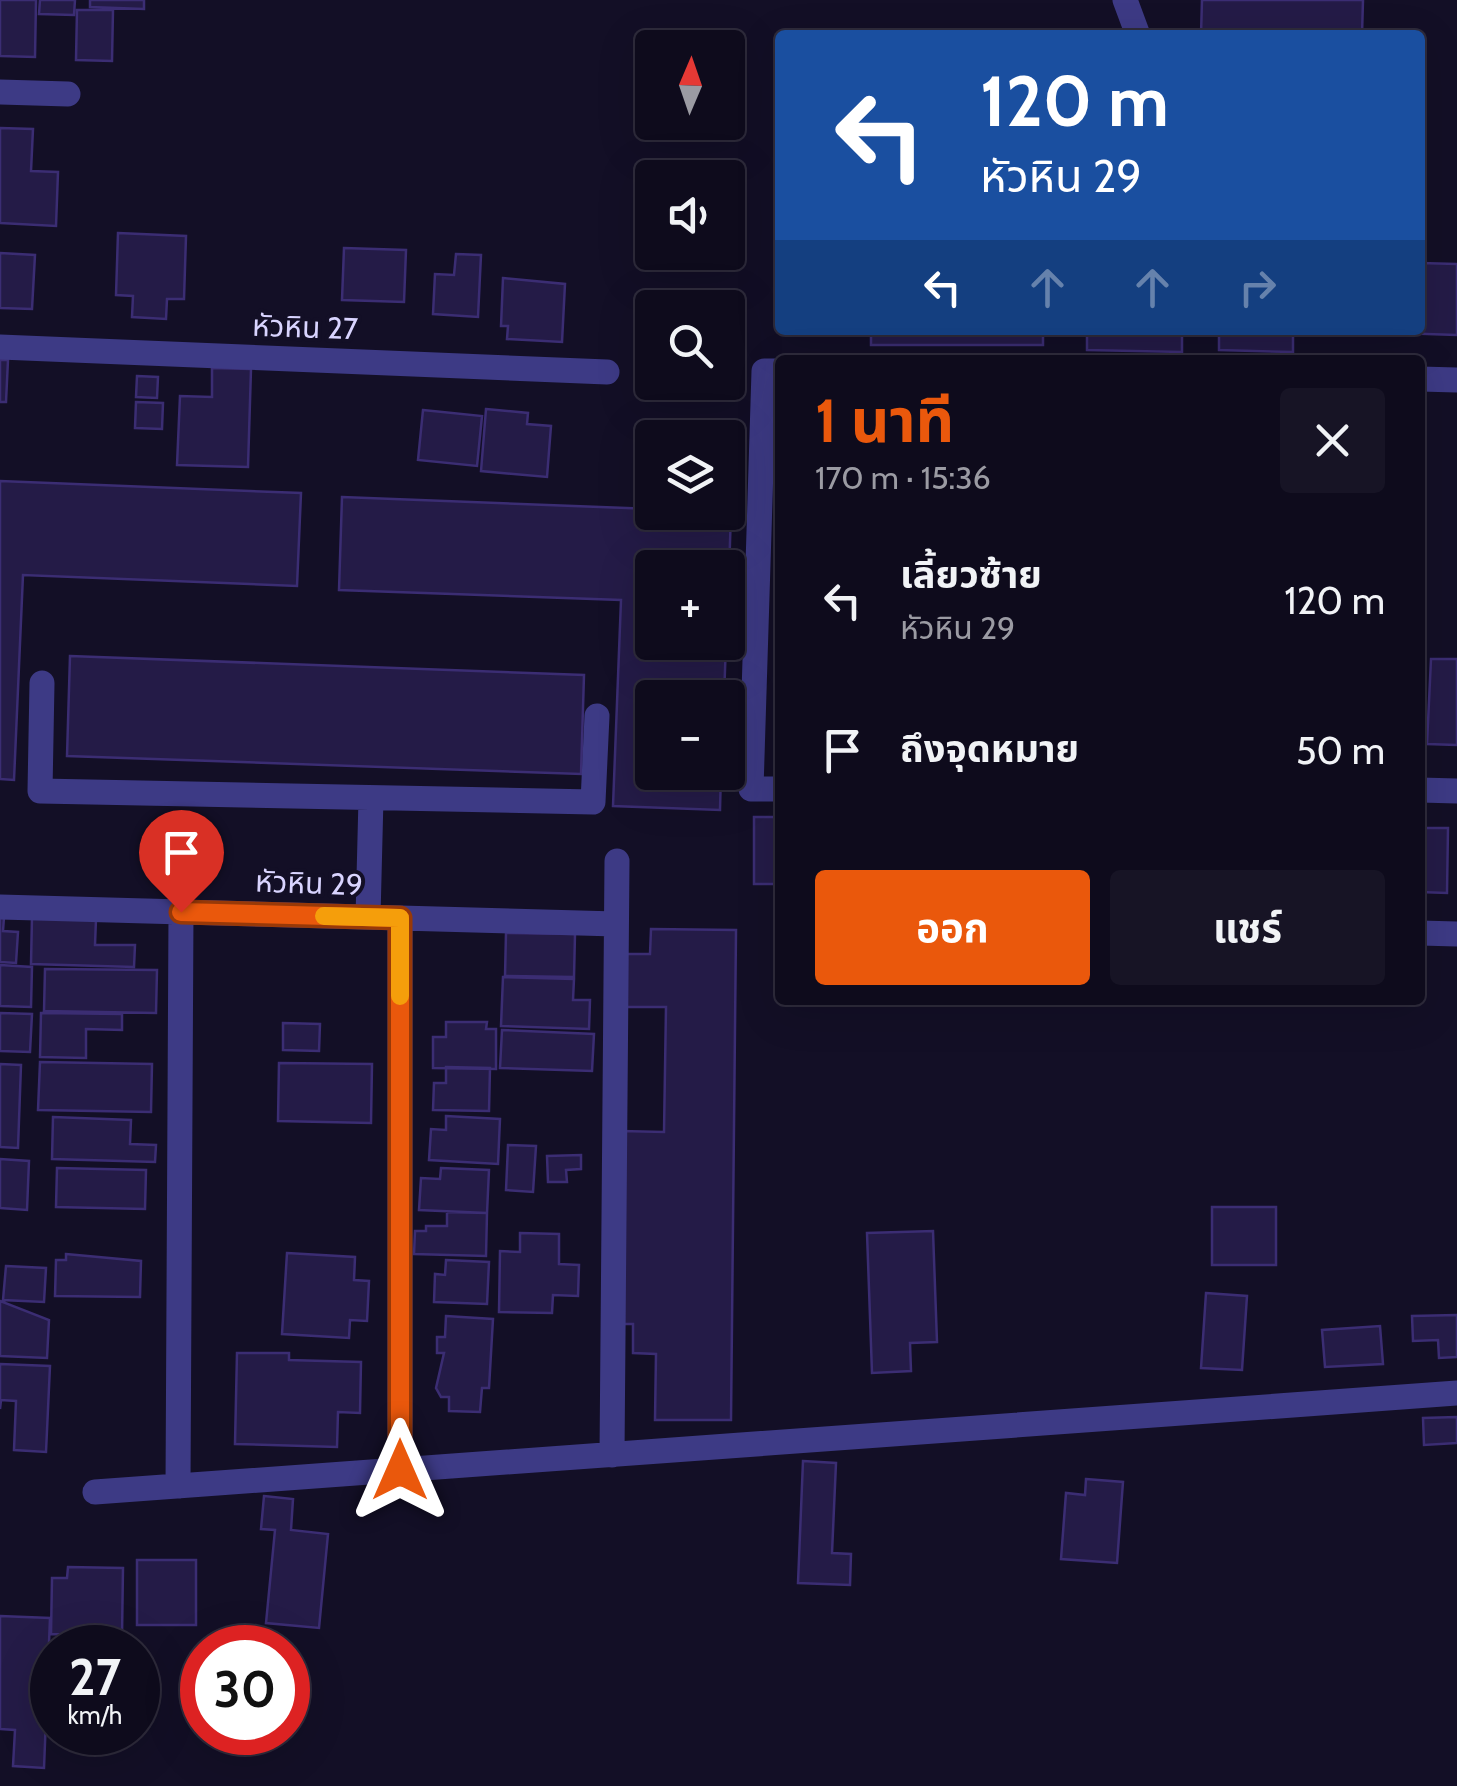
<!DOCTYPE html>
<html lang="th">
<meta charset="utf-8">
<style>
body{margin:0;font-family:Cabin,"Noto Sans Thai",sans-serif;background:#171425;color:#f1f3f6;height:100vh;display:flex;flex-direction:column;font-size:38px;white-space:nowrap}
*{box-sizing:border-box;margin:0}
p{font-size:32px;color:#9b9ba3}
.icon{flex:none;width:55px;height:55px;fill:none;stroke:currentColor;stroke-width:2;stroke-linecap:round;stroke-linejoin:round}
.map{position:relative;flex:1;overflow:hidden}
.details{position:absolute;left:775px;top:355px;width:650px;height:650px;display:flex;flex-direction:column;background:#0e0b1c;border-radius:10px;box-shadow:0 10px 40px #0002,0 0 0 2px #2e2b3b}
.details>*{flex:none}
.banner{position:absolute;left:775px;top:30px;width:650px;height:305px;border-radius:10px;box-shadow:0 10px 40px #0002,0 0 0 2px #2e2b3b;background:#1a4fa0;color:#fff;overflow:hidden}
.needle{width:65px;rotate:2deg}
.tools{position:absolute;left:635px;top:30px;display:grid;gap:20px}
.tools a{display:grid;place-items:center;width:110px;height:110px;border-radius:10px;background:#0e0b1c;box-shadow:0 10px 40px #0002,0 0 0 2px #2e2b3b;font-size:50px}
.speed{position:absolute;left:30px;top:1625px;display:flex;gap:20px;font-size:50px;font-weight:700;text-align:center}
.speed>*{display:grid;place-content:center;width:130px;height:130px;border-radius:50%;background:#0e0b1c;box-shadow:0 10px 40px #0002,0 0 0 2px #2e2b3b;line-height:1}
.speed small{font-size:25px;font-weight:400}
.speed .limit{border:15px solid #d22;background:#fff;color:#111}
.pin{position:absolute;display:grid;place-items:center;width:85px;height:85px;color:#fff;margin:-102px -42px;border-radius:50% 50% 50% 0;rotate:-45deg;box-shadow:0 0 10px #0007}
.pin .icon{rotate:45deg}
.me{position:absolute;width:110px;margin:-55px;rotate:0deg;stroke-linejoin:round;filter:drop-shadow(0 0 8px #0008)}
.turn{display:flex;align-items:center;gap:35px;height:210px;padding:0 40px;font-size:45px}
.turn .icon{width:130px;height:130px;stroke-width:2.5}
.turn b{display:block;font-size:70px;line-height:85px}
.lanes{display:flex;align-items:center;height:95px;padding:0 40px;background:#0003;justify-content:center;gap:50px;direction:ltr}
.lanes .off{opacity:.35}
.round{display:grid;place-items:center;flex:none;width:105px;height:105px;border-radius:10px;background:#171425}
.summary{display:flex;align-items:center;justify-content:space-between;height:170px;padding:0 40px}
h1{font-size:60px;font-weight:700;line-height:75px;color:#ea580c}
.cta{display:flex;gap:20px;margin-top:auto;padding:20px 40px}
.cta a{flex:1;height:115px;border-radius:10px;background:#ea580c;color:#fff;font-size:40px;font-weight:700;line-height:115px;text-align:center}
.cta a+a{background:#171425;color:#f1f3f6}
ul{padding:0;list-style:none}
li{display:flex;align-items:center;gap:30px;height:150px;padding:0 40px}
li div{flex:1}
li b{display:block;font-size:38px}
li em{font-style:normal}
.map>svg:first-child{display:block}
</style>
<div class="map">
<svg width="1457" height="1786" viewBox="0 0 1457 1786">
<rect width="100%" height="100%" fill="#130f26"/>
<path fill="#241b47" stroke="#3b2d73" stroke-width="2.5" d="M0 0H36L35 57 0 56Z
M40 0H75L74 15 39 14Z
M90 0H144V9L90 7Z
M1202 0H1363L1362 35H1201Z
M77 10H113L112 61 76 60Z
M0 128 33 129 31 171 58 172 56 226 0 223Z
M118 233 186 236 184 299H167L166 319 132 317 133 296 116 295Z
M344 248 406 250 404 302 342 300Z
M0 253 35 255 32 309 0 308Z
M456 254 481 255 478 317 433 314 435 274 454 275Z
M1420 263 1457 264V335L1366 332 1420 330Z
M777 267H780V323H777Z
M503 278 565 284 562 342 507 339 508 326H501Z
M871 330H1043V345H871Z
M1087 330H1182V352L1087 350Z
M1219 330H1293V352L1219 350Z
M0 360H8L6 402H0Z
M212 368 251 369 248 467 177 465 180 396 212 397Z
M137 376 158 377 157 398 136 397Z
M136 402 163 403 162 429 135 428Z
M486 409 528 413 527 424 551 426 547 477 481 471Z
M423 410 482 416 477 466 418 460Z
M0 481 301 493 297 586 23 575 14 780 0 779Z
M342 497 652 509V512L731 511 728 605V568H652V642H726L724 698H652V772H721L720 810 613 806 621 600 339 590Z
M70 656 584 675 581 774 67 756Z
M1431 659H1457V745L1427 744Z
M754 817H780V884H754Z
M1421 828H1448L1447 893 1420 892Z
M0 916 4 917 3 931 18 932 16 963 0 962Z
M32 917 96 919 95 945H135L134 967 31 964Z
M651 929 736 930 731 1420H655L656 1354 633 1353V1324H620L622 1131 664 1132 666 1007H624L625 954H650Z
M506 933 575 934 574 977 505 976Z
M0 965 32 967 31 1007 0 1006Z
M45 969 157 970 156 1013 44 1011Z
M503 977 574 979 573 1000H590L589 1029 501 1026Z
M0 1013 32 1014 30 1052 0 1051Z
M41 1013 122 1014V1030L86 1029V1058L40 1057Z
M446 1022H487L486 1029H496V1069L433 1068V1037H446Z
M283 1023 320 1024 319 1051 283 1050Z
M502 1030 594 1034 592 1071 500 1068Z
M40 1062 152 1064 151 1112 38 1110Z
M279 1063 372 1064 371 1123 278 1121Z
M0 1064 21 1065 18 1148 0 1147Z
M446 1067 490 1068 489 1111 433 1110 434 1083H446Z
M446 1116 500 1119 498 1164 429 1160 431 1129 446 1130Z
M53 1117 131 1120 130 1144 156 1145 155 1162 52 1159Z
M508 1145 536 1146 533 1192 506 1190Z
M581 1155V1169L566 1170 567 1182H548L547 1156Z
M0 1159 29 1161 27 1210 0 1208Z
M57 1168 146 1170 145 1209 56 1207Z
M441 1168 489 1170 487 1213 419 1210 421 1178 440 1179Z
M1212 1207H1276V1265H1212Z
M447 1212 487 1213 486 1256 414 1254 415 1231H426V1226H447Z
M933 1231 937 1342 910 1343 911 1371 872 1373 867 1233Z
M520 1233 559 1234V1264L579 1265 578 1296 553 1295 552 1313 499 1312 500 1251 520 1252Z
M287 1253 355 1257 354 1280 369 1281 367 1321 350 1320 349 1338 282 1334Z
M66 1254 141 1261 140 1297 55 1296 56 1260H66Z
M446 1260 489 1262 487 1304 434 1302 435 1274 445 1275Z
M6 1266 46 1268 44 1302 3 1300Z
M1206 1293 1247 1296 1242 1370 1201 1368Z
M0 1301 49 1320 47 1358 0 1356Z
M1457 1315V1357L1439 1358 1438 1340 1413 1341 1412 1316Z
M446 1316 493 1319 489 1388H482L480 1412 449 1411V1397H441L436 1388 444 1353H437V1337H445Z
M1380 1326 1383 1364 1325 1367 1322 1330Z
M237 1353H289V1360L361 1362 360 1413 338 1412 337 1447 235 1444Z
M0 1364 50 1366 46 1452 14 1450 16 1401 1 1400 0 1409Z
M1457 1417V1443L1424 1445 1423 1418Z
M803 1461 836 1463 832 1553 851 1554 850 1585 798 1583Z
M1086 1479 1123 1482 1117 1563 1061 1559 1066 1493 1085 1495Z
M264 1496 293 1499 291 1530 328 1534 319 1628 266 1623 275 1530 261 1529Z
M137 1560H196V1625H137Z
M68 1567 123 1568 122 1636 51 1634 52 1578H67Z
M0 1616 50 1618 44 1768 13 1766 15 1730 0 1729Z"/>
<g fill="none" stroke-linecap="round" stroke-linejoin="round">
<path stroke="#3d3a85" stroke-width="25" d="M1125 0 1138 35
M0 92 68 94
M0 347 607 372
M780 371H764L751 789H780
M1420 379 1457 380
M42 683 40 791 593 802 597 716
M1420 790 1457 791
M0 907 616 924
M368 917 371 798
M1420 933 1457 934
M612 1455 617 861
M400 1470V918
M178 1486 181 912
M95 1492 1457 1393"/>
</g>
<g fill="none" stroke-linecap="round" stroke-linejoin="round">
<g stroke="#983908" stroke-width="25">
<path id="route" d="M181 912 400 918V1470"/>
</g>
<use href="#route" stroke="#ea580c" stroke-width="18"/>
<path stroke="#f59e0b" stroke-width="18" d="M324 916 400 918V996"/>
</g>
<g text-anchor="middle" dominant-baseline="central" stroke-width="8" stroke-linejoin="round" paint-order="stroke">
<g font-size="30" fill="#d9d4ff" stroke="#130f26">
<text transform="translate(305 327) rotate(2)">หัวหิน 27</text>
<text transform="translate(309 883) rotate(2)">หัวหิน 29</text>
</g>
</g>
</svg>
<div class="tools">
<a><svg class="needle" viewBox="-14 -14 28 28"><path d="M0-13l5 13h-10z" fill="#e53935"/><path d="M0 13l5-13h-10z" fill="#9b9ba3"/></svg></a>
<a><svg class="icon" aria-label="sound" viewBox="0 0 24 24"><path d="M4 9h4l5-4v14l-5-4H4zM17 9q2 3 0 6"/></svg></a>
<a><svg class="icon" aria-label="search" viewBox="0 0 24 24"><circle cx="10" cy="10" r="6"/><path d="M15 15l6 6"/></svg></a>
<a><svg class="icon" aria-label="layers" viewBox="0 0 24 24"><path d="M12 4l9 5-9 5-9-5zM3 14l9 5 9-5"/></svg></a>
<a>+</a>
<a>−</a>
</div>
<div class="speed"><div>27<small>km/h</small></div><div class="limit">30</div></div>
<div class="pin" style="left:181px;top:912px;background:#d93025"><svg class="icon" aria-label="arrive" viewBox="0 0 24 24"><path d="M6 21V4h12l-3 4 3 4H6"/></svg></div>
<svg class="me" style="left:400px;top:1470px" viewBox="-20 -20 40 40"><path d="M0-17L14 15 0 8-14 15z" fill="#ea580c" stroke="#fff" stroke-width="4"/></svg>
<div class="banner">
<div class="turn"><svg class="icon" aria-label="left" viewBox="0 0 24 24"><path d="M17 20v-9H6M10 6l-5 5 5 5"/></svg><div><b>120 m</b>หัวหิน 29</div></div>
<div class="lanes"><svg class="icon" aria-label="left" viewBox="0 0 24 24"><path d="M17 20v-9H6M10 6l-5 5 5 5"/></svg><svg class="icon off" aria-label="ahead" viewBox="0 0 24 24"><path d="M12 20V5M6 11l6-6 6 6"/></svg><svg class="icon off" aria-label="ahead" viewBox="0 0 24 24"><path d="M12 20V5M6 11l6-6 6 6"/></svg><svg class="icon off" aria-label="right" viewBox="0 0 24 24"><path d="M7 20v-9h11M14 6l5 5-5 5"/></svg></div>
</div>
<section class="details">
<div class="summary"><div><h1>1 นาที</h1><p>170 m · 15:36</p></div><a class="round"><svg class="icon" aria-label="close" viewBox="0 0 24 24"><path d="M6 6l12 12M18 6L6 18"/></svg></a></div>
<ul>
<li><svg class="icon" aria-label="left" viewBox="0 0 24 24"><path d="M17 20v-9H6M10 6l-5 5 5 5"/></svg><div><b>เลี้ยวซ้าย</b><p>หัวหิน 29</p></div><em>120 m</em></li>
<li><svg class="icon" aria-label="arrive" viewBox="0 0 24 24"><path d="M6 21V4h12l-3 4 3 4H6"/></svg><div><b>ถึงจุดหมาย</b></div><em>50 m</em></li>
</ul>
<div class="cta"><a>ออก</a><a>แชร์</a></div>
</section>
</div>
